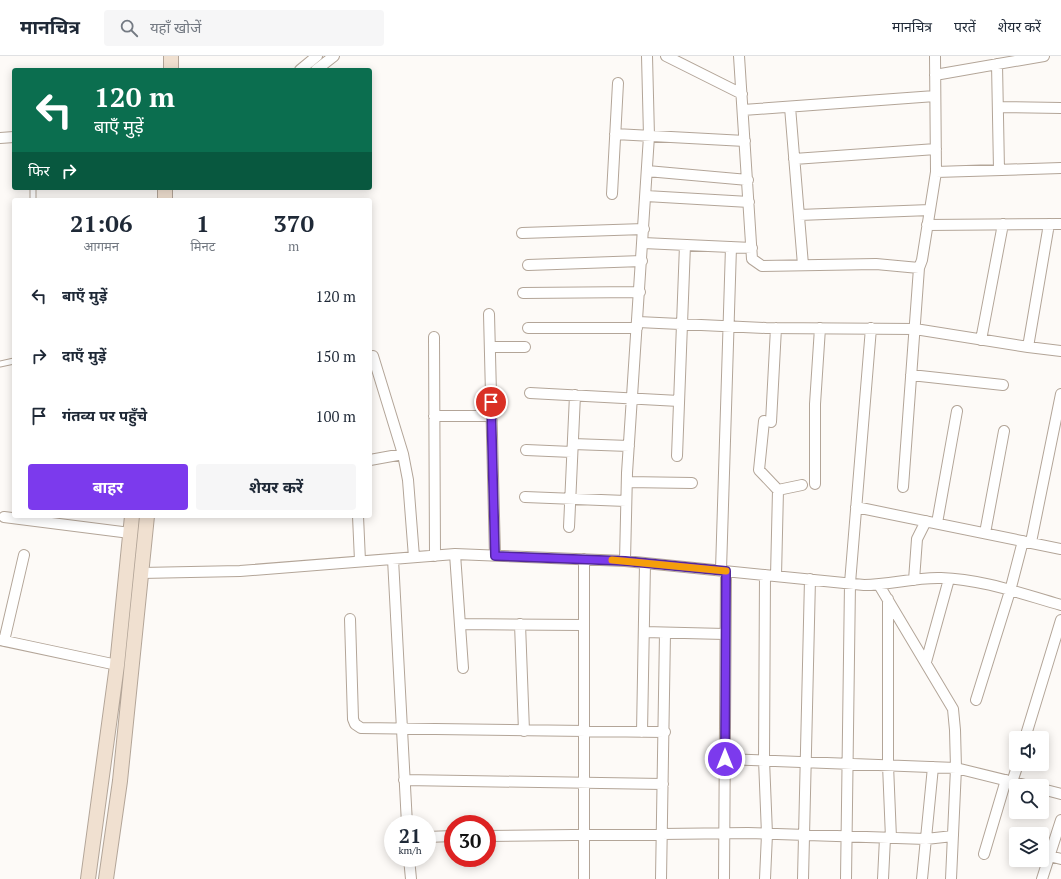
<!DOCTYPE html>
<html lang="hi">
<meta charset="utf-8">
<style>
body{margin:0;font-family:"PT Serif","Noto Sans Devanagari",serif;background:#f6f6f7;color:#1f2937;height:100vh;display:flex;flex-direction:column;font-size:15px;white-space:nowrap}
*{box-sizing:border-box;margin:0}
p{font-size:13px;color:#747a83}
.icon{flex:none;width:22px;height:22px;fill:none;stroke:currentColor;stroke-width:2;stroke-linecap:round;stroke-linejoin:round}
.map{position:relative;flex:1;overflow:hidden}
.panel{position:absolute;left:12px;top:142px;width:360px;height:320px;display:flex;flex-direction:column;background:#fff;border-radius:4px;box-shadow:0 2px 10px #0003}
.panel>*{flex:none}
.top-card{position:absolute;left:12px;top:12px;width:360px;height:122px;border-radius:4px;box-shadow:0 2px 10px #0003;background:#0b6e4f;color:#fff;overflow:hidden}
.buttons{position:absolute;left:1009px;top:675px;display:grid;gap:8px}
.buttons a{display:grid;place-items:center;width:40px;height:40px;border-radius:4px;background:#fff;box-shadow:0 2px 10px #0003;font-size:20px}
.speed{position:absolute;left:384px;top:759px;display:flex;gap:8px;font-size:20px;font-weight:700;text-align:center}
.speed>*{display:grid;place-content:center;width:52px;height:52px;border-radius:50%;background:#fff;box-shadow:0 2px 10px #0003;line-height:1}
.speed small{font-size:10px;font-weight:400}
.speed .limit{border:6px solid #d22;background:#fff;color:#111}
.pin{position:absolute;display:grid;place-items:center;width:34px;height:34px;color:#fff;margin:-17px;border:2px solid #fff;border-radius:50%;box-shadow:0 1px 4px #0007}
.me{position:absolute;width:44px;margin:-22px;rotate:0deg;stroke-linejoin:round;filter:drop-shadow(0 0 3px #0008)}
.turn{display:flex;align-items:center;gap:14px;height:84px;padding:0 16px;font-size:18px}
.turn .icon{width:52px;height:52px;stroke-width:2.5}
.turn b{display:block;font-size:28px;line-height:34px}
.then{display:flex;align-items:center;height:38px;padding:0 16px;background:#0003;gap:8px;font-size:15px}
.eta{display:flex;justify-content:space-evenly;align-items:center;height:68px;text-align:center}
.eta b{font-size:24px;font-weight:700;line-height:28px}
.cta{display:flex;gap:8px;margin-top:auto;padding:8px 16px}
.cta a{flex:1;height:46px;border-radius:4px;background:#7c3aed;color:#fff;font-size:16px;font-weight:700;line-height:46px;text-align:center}
.cta a+a{background:#f6f6f7;color:#1f2937}
ul{padding:0;list-style:none}
li{display:flex;align-items:center;gap:12px;height:60px;padding:0 16px}
li div{flex:1}
li b{display:block;font-size:15px}
li em{font-style:normal}
header{display:flex;align-items:center;gap:24px;box-sizing:border-box;height:56px;padding:0 20px;background:#fff;border-bottom:1px solid #e0e1e3}
header strong{font-size:19px}
nav{display:flex;gap:22px;margin-inline-start:auto;font-size:14px}
.search{width:280px;height:36px;background:#f6f6f7;display:flex;align-items:center;gap:10px;box-sizing:border-box;padding:0 14px;border-radius:4px;color:#747a83;font-size:15px}
.map>svg:first-child{display:block}
</style>
<header>
<strong>मानचित्र</strong>
<div class="search"><svg class="icon" aria-label="search" viewBox="0 0 24 24"><circle cx="10" cy="10" r="6"/><path d="M15 15l6 6"/></svg>यहाँ खोजें</div>
<nav><a>मानचित्र</a><a>परतें</a><a>शेयर करें</a></nav>
</header>
<div class="map">
<svg width="1061" height="823" viewBox="0 0 1061 823">
<rect width="100%" height="100%" fill="#fdfaf7"/>
<g fill="none" stroke-linecap="round" stroke-linejoin="round">
<g stroke="#b3a598" stroke-width="7">
<path id="service" d="M33 144V132
M0 308 14 305"/>
</g>
<g stroke="#b3a598" stroke-width="12">
<path id="minor" d="M666 0 742 38
M739 0 752 203 762 210 876 208 919 212
M997 8 999 114
M300 14 317 0
M316 14 334 0
M935 19 1044 0
M790 51 803 209
M998 51 1061 52
M743 54 935 40
M615 78 745 85
M0 82 14 81
M794 103 936 93
M647 115 748 124
M936 116 1061 112
M612 138 618 27
M646 140 749 146
M799 159 930 154
M927 169 1061 168
M522 177 644 173
M643 187 752 192
M528 209 642 205
M523 237 640 236
M489 258 495 500
M638 266 766 272 915 273 1028 291 1061 295
M528 272H637
M434 281 435 500
M981 284 1003 168
M490 291H525
M1028 291 1049 168
M373 300 403 398 408 424 414 501
M911 319 1003 329
M530 337 679 345
M434 360H492
M764 365 759 414 778 434 802 429
M771 366 776 272
M573 388 629 390
M526 394 572 396
M677 400 685 189
M370 404 403 398
M627 426 692 427
M815 428V348L820 272
M903 431 919 212 922 204 936 116 935 0
M525 441 626 445
M856 451 1061 493
M358 460 360 505
M4 461 130 477
M937 467 957 355
M569 471 575 339
M985 477 1004 375
M1031 486 1061 338
M455 498 463 612
M393 503 407 768
M584 503V823
M625 505 627 417 649 80 647 0
M721 514 731 191
M141 517 240 515 455 498 625 505 864 529C890 529 915 521 941 522 982 523 1022 538 1061 549
M765 519 764 704 767 778 765 823
M776 520 778 434
M914 524 917 483 926 465
M879 529 953 653 955 674 956 712 951 823
M888 543V709L891 782
M350 563 353 663 355 668 361 672 665 676
M460 568 583 569
M520 568 524 675
M644 576 725 578
M0 584 117 609
M4 585 24 499
M926 606 949 523
M976 644 1010 535 1023 485
M642 676 645 507
M1025 682 1061 564
M725 703 956 712 1029 730
M404 724 663 728
M1012 726 1018 708
M1042 733 1061 738
M487 780 748 777 926 783 953 780
M427 781 453 780
M984 798 1006 724
M1049 800 1061 803
M409 802 411 823
M661 823 665 577
M724 823 726 515
M803 823 810 523
M846 823 850 527 871 272
M883 823 885 782
M922 823 933 711
M1042 823 1061 764"/>
</g>
<g stroke="#b3a598" stroke-width="16">
<path id="secondary" d="M171 14V0
M165 144V132
M88 823 117 609 132 460
M106 823 120 725 147 460"/>
</g>
<use href="#service" stroke="#fff" stroke-width="5"/>
<use href="#minor" stroke="#fff" stroke-width="10"/>
<use href="#secondary" stroke="#f0e0d0" stroke-width="14"/>
</g>
<g fill="none" stroke-linecap="round" stroke-linejoin="round">
<g stroke="#51269a" stroke-width="10">
<path id="route" d="M491 346 495 500 625 505 726 515 725 703"/>
</g>
<use href="#route" stroke="#7c3aed" stroke-width="7"/>
<path stroke="#f59e0b" stroke-width="7" d="M612 504 726 515"/>
</g>
</svg>
<div class="buttons">
<a><svg class="icon" aria-label="sound" viewBox="0 0 24 24"><path d="M4 9h4l5-4v14l-5-4H4zM17 9q2 3 0 6"/></svg></a>
<a><svg class="icon" aria-label="search" viewBox="0 0 24 24"><circle cx="10" cy="10" r="6"/><path d="M15 15l6 6"/></svg></a>
<a><svg class="icon" aria-label="layers" viewBox="0 0 24 24"><path d="M12 4l9 5-9 5-9-5zM3 14l9 5 9-5"/></svg></a>
</div>
<div class="speed"><div>21<small>km/h</small></div><div class="limit">30</div></div>
<div class="pin" style="left:491px;top:346px;background:#d93025"><svg class="icon" aria-label="arrive" viewBox="0 0 24 24"><path d="M6 21V4h12l-3 4 3 4H6"/></svg></div>
<svg class="me" style="left:725px;top:703px" viewBox="-20 -20 40 40"><circle r="17" fill="#7c3aed" stroke="#fff" stroke-width="3"/><path d="M0-11L8 9 0 5-8 9z" fill="#fff"/></svg>
<div class="top-card">
<div class="turn"><svg class="icon" aria-label="left" viewBox="0 0 24 24"><path d="M17 20v-9H6M10 6l-5 5 5 5"/></svg><div><b>120 m</b>बाएँ मुड़ें</div></div>
<div class="then">फिर<svg class="icon" aria-label="right" viewBox="0 0 24 24"><path d="M7 20v-9h11M14 6l5 5-5 5"/></svg></div>
</div>
<section class="panel">
<div class="eta">
<div><b>21:06</b><p>आगमन</p></div>
<div><b>1</b><p>मिनट</p></div>
<div><b>370</b><p>m</p></div>
</div>
<ul>
<li><svg class="icon" aria-label="left" viewBox="0 0 24 24"><path d="M17 20v-9H6M10 6l-5 5 5 5"/></svg><div><b>बाएँ मुड़ें</b></div><em>120 m</em></li>
<li><svg class="icon" aria-label="right" viewBox="0 0 24 24"><path d="M7 20v-9h11M14 6l5 5-5 5"/></svg><div><b>दाएँ मुड़ें</b></div><em>150 m</em></li>
<li><svg class="icon" aria-label="arrive" viewBox="0 0 24 24"><path d="M6 21V4h12l-3 4 3 4H6"/></svg><div><b>गंतव्य पर पहुँचे</b></div><em>100 m</em></li>
</ul>
<div class="cta"><a>बाहर</a><a>शेयर करें</a></div>
</section>
</div>
